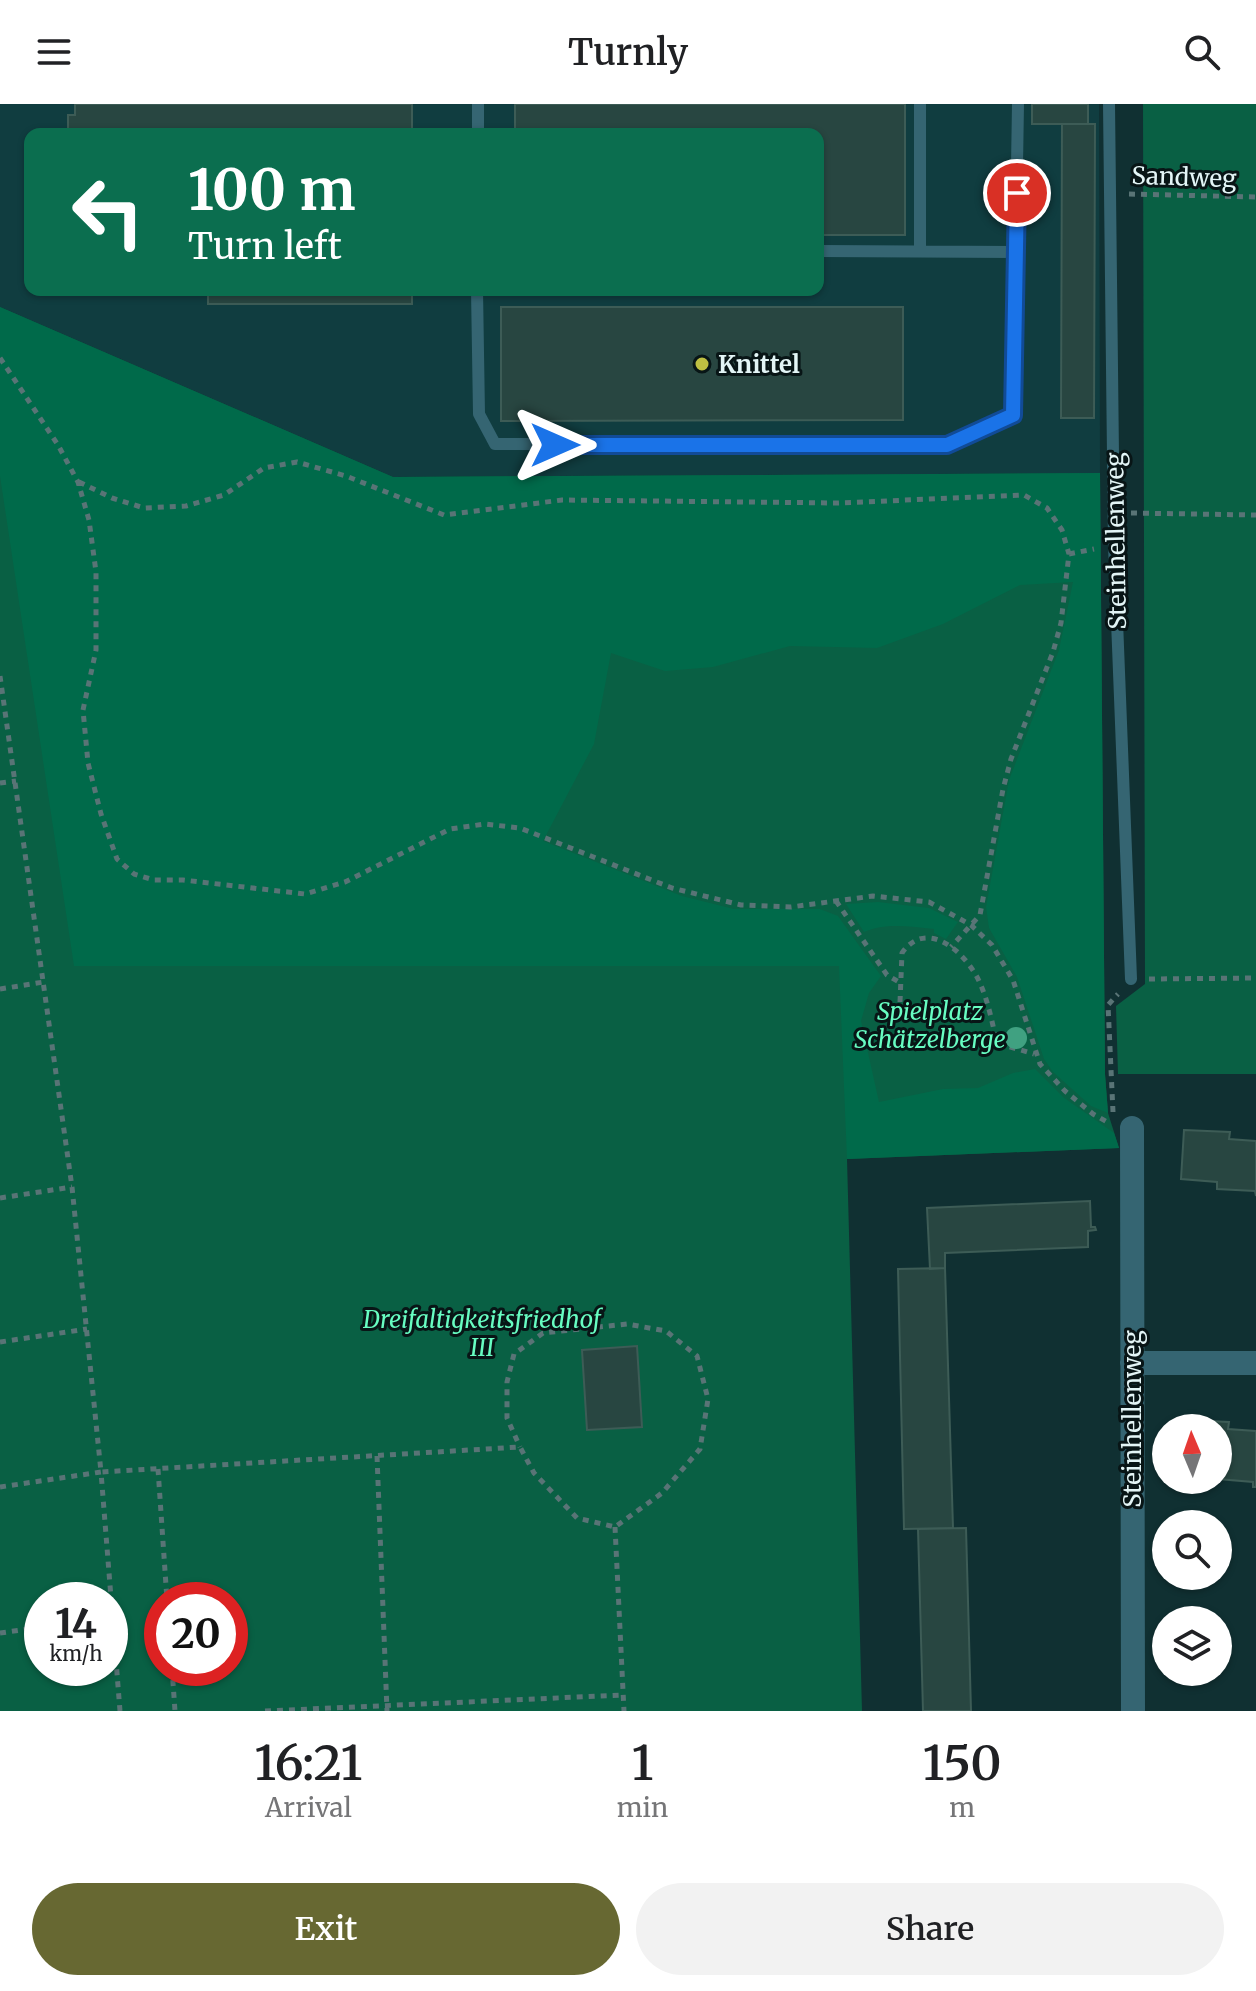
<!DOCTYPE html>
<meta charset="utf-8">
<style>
body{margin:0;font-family:Merriweather,serif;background:#f2f2f2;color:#202124;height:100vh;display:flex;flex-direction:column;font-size:30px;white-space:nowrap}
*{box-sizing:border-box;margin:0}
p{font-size:26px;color:#757577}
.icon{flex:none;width:44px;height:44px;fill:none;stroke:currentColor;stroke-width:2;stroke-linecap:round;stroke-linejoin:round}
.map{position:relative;height:1607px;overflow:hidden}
.side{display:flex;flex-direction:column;background:#fff;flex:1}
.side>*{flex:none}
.guide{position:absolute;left:24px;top:24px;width:800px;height:168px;border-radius:16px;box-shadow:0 2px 6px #0004;background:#0b6e4f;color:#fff;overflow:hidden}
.needle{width:52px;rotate:358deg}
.tools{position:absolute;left:1152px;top:1310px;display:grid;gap:16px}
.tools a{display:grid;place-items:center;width:80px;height:80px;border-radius:50%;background:#fff;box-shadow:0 2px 6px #0004;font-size:40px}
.speed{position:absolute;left:24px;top:1478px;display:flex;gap:16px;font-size:40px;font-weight:700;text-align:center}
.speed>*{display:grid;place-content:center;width:104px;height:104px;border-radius:50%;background:#fff;box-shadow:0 2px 6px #0004;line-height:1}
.speed small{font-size:20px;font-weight:400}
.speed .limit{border:12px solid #d22;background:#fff;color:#111}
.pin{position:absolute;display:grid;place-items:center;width:68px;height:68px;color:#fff;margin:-34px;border:4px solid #fff;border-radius:50%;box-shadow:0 2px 8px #0007}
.me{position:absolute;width:88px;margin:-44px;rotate:90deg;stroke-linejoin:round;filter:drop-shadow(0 0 6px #0008)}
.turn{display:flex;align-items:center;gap:28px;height:168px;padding:0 32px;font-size:36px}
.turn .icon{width:104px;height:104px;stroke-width:2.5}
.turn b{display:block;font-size:56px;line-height:68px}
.eta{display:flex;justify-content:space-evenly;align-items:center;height:136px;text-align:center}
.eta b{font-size:48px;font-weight:600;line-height:56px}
.cta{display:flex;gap:16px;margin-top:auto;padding:16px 32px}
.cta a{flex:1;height:92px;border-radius:48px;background:#676832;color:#fff;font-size:32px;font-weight:600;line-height:92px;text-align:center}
.cta a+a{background:#f2f2f2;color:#202124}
header{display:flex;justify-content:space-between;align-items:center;height:104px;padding:0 32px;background:#fff;font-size:36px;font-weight:600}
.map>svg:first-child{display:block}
</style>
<header><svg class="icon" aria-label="menu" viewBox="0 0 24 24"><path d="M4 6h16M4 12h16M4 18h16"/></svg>Turnly<svg class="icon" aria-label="search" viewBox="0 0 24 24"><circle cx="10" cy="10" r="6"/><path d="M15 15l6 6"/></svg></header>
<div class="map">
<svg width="1256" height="1607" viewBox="0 0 1256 1607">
<rect width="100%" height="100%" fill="#103032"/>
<path fill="#103d40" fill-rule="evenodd" d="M0 0H1099L1100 369 393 373 0 203ZM30 30H818V186H30Z"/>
<path fill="#096044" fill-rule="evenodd" d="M1143 0H1256V970H1118L1116 902 1145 880Z
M0 203 393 373 1100 369 1105 970 1108 1009 1119 1044 847 1055 862 1607H0ZM42 1496H110V1564H42ZM162 1496H230V1564H162Z"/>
<path fill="#006a4a" d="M0 203 393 373 1100 369 1105 970 1108 1009 1091 1002 1053 968 1044 955 1017 873 989 824 986 803 1009 676 1059 546 1073 478 1020 481 943 520 877 544 790 542 713 563 665 567 611 549 594 640 543 737 682 792 734 805H820L838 812 881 872 869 889 861 917 879 998 943 985 978 984 1013 969 1035 965 1063 993 1114 1029 1119 1044 847 1055 839 862H74L0 372Z
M878 798 929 804 958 818 946 835 934 829V825C911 823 887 818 864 828L846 800Z"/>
<path fill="#284641" stroke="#3d5c56" stroke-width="2" d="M75 0H412V30L68 29V11H75Z
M515 0H905V131H818V30H515Z
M1032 0H1088V20H1032Z
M1062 20H1095L1094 314H1061Z
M208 186H412V200H208Z
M501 203H903V316L501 317Z
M1184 1026 1230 1028 1229 1035 1256 1037V1092L1255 1087 1217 1085V1078L1181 1075Z
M1090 1097 1091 1123H1095L1096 1126 1088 1127V1143L945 1149V1164L930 1165 927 1104Z
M945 1164 953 1424 904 1425 898 1165Z
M637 1242 642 1323 587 1326 582 1246Z
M1183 1316 1229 1318 1228 1325 1256 1327V1383H1253V1378L1218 1375V1324H1182Z
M966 1424 971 1607H923L918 1425Z"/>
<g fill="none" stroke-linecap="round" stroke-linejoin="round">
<path stroke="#597476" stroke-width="5" stroke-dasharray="6 6" stroke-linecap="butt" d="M1129 90 1256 93
M0 254 58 341 78 378 89 416 96 468V546L83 606 88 659 101 710 117 755 134 770 154 776H183L305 790 345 778 450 725 485 720 520 724 672 784 741 801 791 803 873 792 929 798 971 821 992 841 1013 876 1040 960 1065 987 1093 1010 1109 1019
M79 378 112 394 144 404 186 402 224 391 264 364 297 358 346 372 444 411 562 396 838 399 1024 391 1047 404 1062 426 1069 450 1061 519 1053 548 1011 655 1003 685 980 811 951 843
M1131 409 1256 411
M1069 450 1094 445
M0 572 72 1083 101 1368 520 1343 534 1369 577 1414 615 1423 662 1389 700 1345 708 1295 697 1252 666 1227 627 1220 543 1229 514 1250 507 1278V1314L520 1343
M0 679 16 677
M836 797 887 871 899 878
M1149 875 1256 874
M0 885 44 878
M900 898 902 849C927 813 966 849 979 877 988 896 992 918 997 939L1034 950
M1113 1008 1108 901 1118 890
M0 1094 72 1083
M0 1238 87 1225
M377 1352 387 1607
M158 1365 167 1496
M0 1383 101 1368 120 1607
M615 1423 624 1607
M0 1529 42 1523
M172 1564 175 1607
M265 1607 623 1591"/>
<path stroke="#356572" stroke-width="12" d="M1109 0 1114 440 1131 875
M478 30V0
M818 147 1016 148
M920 147V0
M477 186 479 310 495 340 947 341 1013 311 1018 0"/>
<path stroke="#356572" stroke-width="24" d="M1132 1024 1133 1607
M1132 1259H1256"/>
</g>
<circle fill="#40a181" cx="1016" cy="934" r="11"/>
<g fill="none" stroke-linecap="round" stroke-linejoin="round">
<g stroke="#114b97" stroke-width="20">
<path id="route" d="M555 341H947L1013 311 1017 89"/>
</g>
<use href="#route" stroke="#1a73e8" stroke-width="14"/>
</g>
<circle fill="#bebf42" stroke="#081516" stroke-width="3" cx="702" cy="260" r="8"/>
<g text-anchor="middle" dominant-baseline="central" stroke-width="6" stroke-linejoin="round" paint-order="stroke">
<g font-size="24" fill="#e3f5f6" stroke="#081516">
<text transform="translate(1184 73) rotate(2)">Sandweg</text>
<text transform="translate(1116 437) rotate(-91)">Steinhellenweg</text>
<text transform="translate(1132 1315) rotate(-90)">Steinhellenweg</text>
</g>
<g font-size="24" font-weight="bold" fill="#e3f5f6" stroke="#081516" text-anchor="start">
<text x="718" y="260">Knittel</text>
</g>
<g font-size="24" font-style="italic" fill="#67fdc2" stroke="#081516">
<text x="930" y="907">Spielplatz<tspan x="930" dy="28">Schätzelberge</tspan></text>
<text x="482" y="1215">Dreifaltigkeitsfriedhof<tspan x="482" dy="28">III</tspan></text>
</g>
</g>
</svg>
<div class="tools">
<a><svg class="needle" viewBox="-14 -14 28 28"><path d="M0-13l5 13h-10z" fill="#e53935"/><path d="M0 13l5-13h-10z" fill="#757577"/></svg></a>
<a><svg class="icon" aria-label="search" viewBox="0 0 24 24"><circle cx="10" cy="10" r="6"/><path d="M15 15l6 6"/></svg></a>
<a><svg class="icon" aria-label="layers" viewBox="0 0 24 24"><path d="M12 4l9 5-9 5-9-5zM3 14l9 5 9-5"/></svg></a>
</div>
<div class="speed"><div>14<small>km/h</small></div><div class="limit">20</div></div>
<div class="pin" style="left:1017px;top:89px;background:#d93025"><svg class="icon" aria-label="arrive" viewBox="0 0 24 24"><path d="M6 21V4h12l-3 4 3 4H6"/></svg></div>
<svg class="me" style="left:555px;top:341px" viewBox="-20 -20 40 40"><path d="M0-17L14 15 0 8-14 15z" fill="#1a73e8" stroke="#fff" stroke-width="4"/></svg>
<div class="guide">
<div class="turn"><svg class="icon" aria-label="left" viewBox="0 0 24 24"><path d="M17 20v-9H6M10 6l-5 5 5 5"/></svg><div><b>100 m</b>Turn left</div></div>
</div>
</div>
<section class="side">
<div class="eta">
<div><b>16:21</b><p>Arrival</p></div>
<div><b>1</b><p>min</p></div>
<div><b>150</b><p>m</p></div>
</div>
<div class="cta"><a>Exit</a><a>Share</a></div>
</section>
